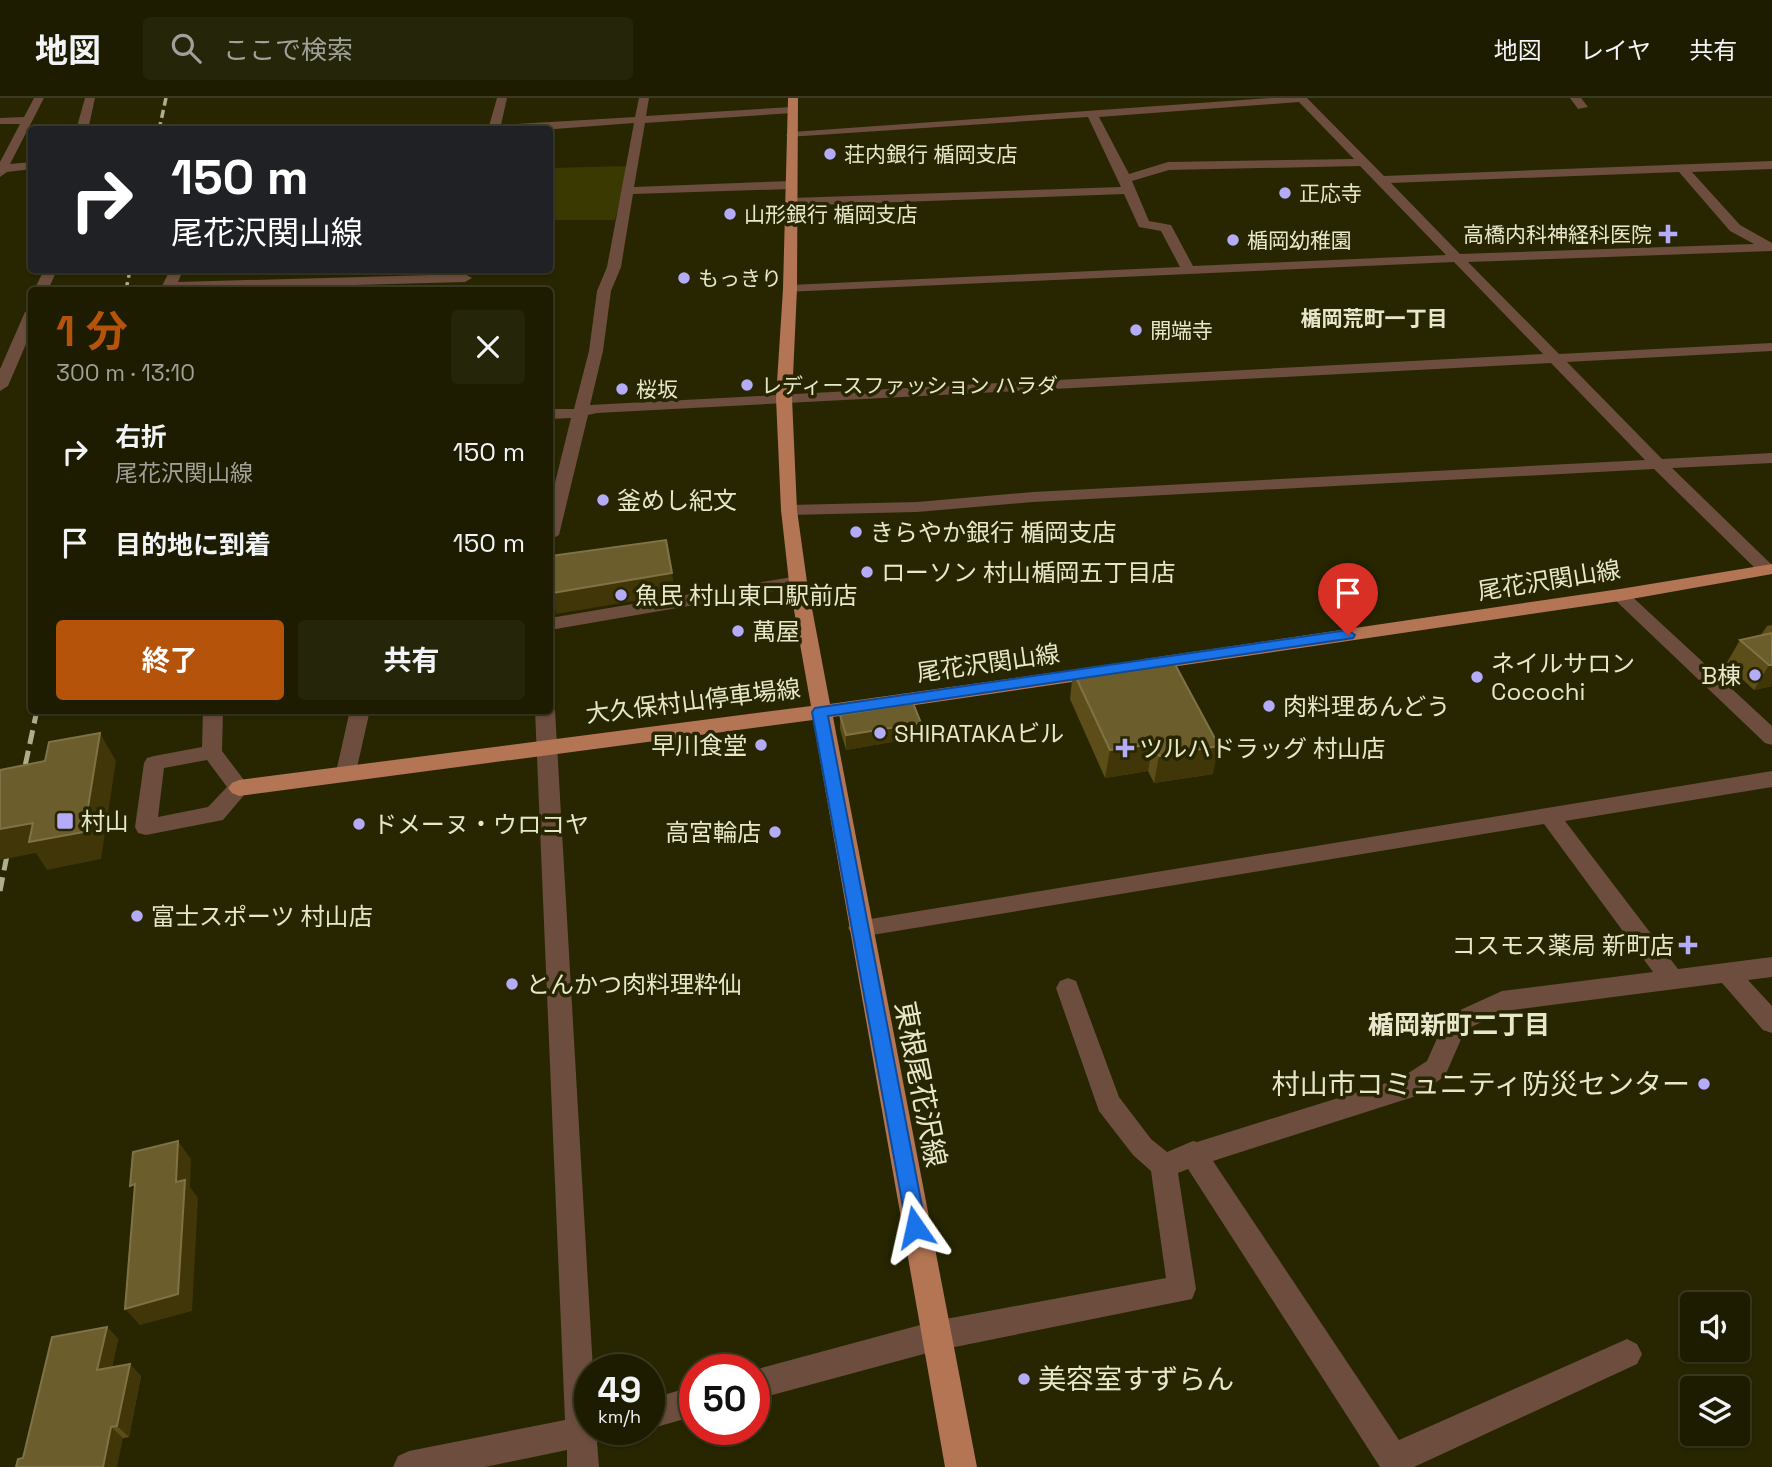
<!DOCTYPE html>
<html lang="ja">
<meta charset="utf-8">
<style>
body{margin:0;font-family:"Space Grotesk","Noto Sans JP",sans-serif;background:#25250a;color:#f1f3f6;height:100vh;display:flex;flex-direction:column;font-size:26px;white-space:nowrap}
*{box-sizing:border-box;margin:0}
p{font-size:23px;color:#a0a199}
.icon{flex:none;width:38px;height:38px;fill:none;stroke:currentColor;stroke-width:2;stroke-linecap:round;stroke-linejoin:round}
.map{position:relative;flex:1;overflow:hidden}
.drawer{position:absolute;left:28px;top:189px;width:525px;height:427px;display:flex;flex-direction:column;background:#1d1c00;border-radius:7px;box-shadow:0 2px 5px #0004,0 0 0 2px #3b3a22}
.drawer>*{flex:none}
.hud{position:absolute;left:28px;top:28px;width:525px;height:147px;border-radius:7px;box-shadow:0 2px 5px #0004,0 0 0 2px #3b3a22;background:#202124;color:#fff;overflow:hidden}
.fabs{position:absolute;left:1680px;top:1194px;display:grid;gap:14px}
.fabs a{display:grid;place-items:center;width:70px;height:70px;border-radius:7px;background:#1d1c00;box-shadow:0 2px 5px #0004,0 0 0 2px #3b3a22;font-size:35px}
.speed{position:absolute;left:574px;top:1256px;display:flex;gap:14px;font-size:35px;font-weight:700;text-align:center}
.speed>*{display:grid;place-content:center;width:91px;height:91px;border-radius:50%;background:#1d1c00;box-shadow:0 2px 5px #0004,0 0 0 2px #3b3a22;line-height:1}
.speed small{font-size:18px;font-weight:400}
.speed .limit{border:10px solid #d22;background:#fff;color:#111}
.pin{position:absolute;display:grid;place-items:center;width:60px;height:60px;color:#fff;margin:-72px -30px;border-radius:50% 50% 50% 0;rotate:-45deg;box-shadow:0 0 7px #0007}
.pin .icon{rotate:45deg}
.me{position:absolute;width:77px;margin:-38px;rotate:349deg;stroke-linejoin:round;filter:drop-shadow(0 0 5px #0008)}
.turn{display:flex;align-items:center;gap:24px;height:147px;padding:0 28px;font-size:32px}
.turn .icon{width:91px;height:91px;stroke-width:2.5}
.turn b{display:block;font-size:49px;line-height:60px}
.round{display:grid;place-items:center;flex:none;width:74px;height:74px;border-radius:7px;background:#25250a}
.overview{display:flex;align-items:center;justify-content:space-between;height:119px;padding:0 28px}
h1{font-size:42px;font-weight:700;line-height:52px;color:#b45309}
.primary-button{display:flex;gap:14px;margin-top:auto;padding:14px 28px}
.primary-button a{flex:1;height:80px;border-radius:7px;background:#b45309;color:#fff;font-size:28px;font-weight:700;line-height:80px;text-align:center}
.primary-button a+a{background:#25250a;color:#f1f3f6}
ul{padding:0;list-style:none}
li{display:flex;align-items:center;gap:21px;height:91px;padding:0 28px}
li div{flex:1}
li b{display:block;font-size:26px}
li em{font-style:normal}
header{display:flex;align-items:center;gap:42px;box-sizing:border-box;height:98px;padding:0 35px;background:#1d1c00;border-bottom:2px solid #3b3a22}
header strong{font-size:33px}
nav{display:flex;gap:38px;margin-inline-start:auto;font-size:24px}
.search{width:490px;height:63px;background:#25250a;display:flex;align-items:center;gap:18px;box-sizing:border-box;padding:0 24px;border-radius:7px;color:#a0a199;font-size:26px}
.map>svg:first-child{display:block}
</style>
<header>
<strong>地図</strong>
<div class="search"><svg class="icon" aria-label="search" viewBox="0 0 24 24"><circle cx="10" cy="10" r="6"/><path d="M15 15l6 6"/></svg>ここで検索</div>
<nav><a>地図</a><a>レイヤ</a><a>共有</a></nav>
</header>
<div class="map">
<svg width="1772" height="1369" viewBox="0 0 1772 1369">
<rect width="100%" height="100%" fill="#272600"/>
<path fill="#3a3902" d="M628 68 615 122H550V70Z"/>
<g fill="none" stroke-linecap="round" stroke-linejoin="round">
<path fill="#6c4d3e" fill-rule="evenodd" d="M34 0H44L10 66 32 64V71L7 74 0 79V64L20 26H0V20L24 19Z
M85 0H95L88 32H76Z
M497 0H507L501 27 635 19 639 0H649L646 18 792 9 798 12 792 15 645 25 634 89 791 83 797 87 791 91 633 96 621 169 611 193 603 253 590 307 1543 256 1454 164 785 194V188L790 187 1180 169 1161 133 1139 129 1124 96 791 108 785 104 791 100 1121 89 1088 19 788 39 786 37 792 34 1270 0H1307L1384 78 1772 63V71L1692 74 1740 127 1772 145V153L1468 164 1559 256 1772 245V253L1567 264 1662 361 1772 355V365L1672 370 1772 467V476H1761L1654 371 1033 404 917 414 789 417 781 412 789 407 917 404 1033 394 1645 362 1551 265 597 315 588 317 559 437 550 442V405L571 320 550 321V311H574L589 253 597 193 607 169 634 25 541 32H475L489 28ZM1299 4 1354 61 1168 64 1129 76 1099 19ZM1360 68 1446 157 1193 168 1171 127 1149 123 1132 83 1169 72ZM1679 74 1730 133 1754 146 1460 156 1391 85Z
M1570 0H1581L1588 9 1578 11Z
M44 172H57L48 192H34Z
M170 172H183L178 184 465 176 472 180 465 184 169 192 162 188Z
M32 210V232L8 288 0 293V271L25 214Z
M798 478 804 480 807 484 804 488 550 532V520Z
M1620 491 1626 493 1772 628V647L1765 645 1614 501 1611 497 1614 493Z
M550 606 555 612 593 1272H590V1332H605L601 1343 597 1344 599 1369H567V1352L485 1369H393L398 1358 409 1353 565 1322 535 612H550Z
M203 612H223L222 653 250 690 223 722 146 737 138 735 135 729 144 665 147 660 154 658 202 649ZM207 662 227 689 208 709 158 719 164 670Z
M350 612H370L356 674 353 679 346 681 339 679 336 674Z
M1772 673V689L1565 723 1678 871 1772 859V879L1748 882 1772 908V935L1763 932 1722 885 1505 913 1465 932 1445 978 1416 998 1213 1063 1399 1342 1627 1241 1637 1246 1642 1256 1637 1266 1414 1369H1380L1188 1071 1178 1075 1196 1191 1192 1201 935 1253 754 1302V1272L935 1223 1166 1180 1151 1073 1133 1057 1099 1013 1056 890 1060 883 1068 880 1076 883 1119 999 1151 1041 1167 1054 1193 1043 1197 1044 1399 981 1427 963 1447 918 1502 893 1653 874 1544 726 860 839 852 836 848 830 852 824Z
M695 1288V1318L649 1331V1301Z"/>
<path fill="#b37554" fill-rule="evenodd" d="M788 0H798L797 191 792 300 797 412 807 484 830 606 1099 568 1106 569 1109 574 1106 579 1099 580 833 619 977 1369H945L813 622 239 698 232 695 228 690 232 685 239 682 811 608 789 484 781 412 776 300 783 191Z
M1772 466V476L1620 503 1144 573 1137 571 1134 567 1137 563 1144 561 1620 491Z"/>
<path stroke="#aeae8f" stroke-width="3.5" stroke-dasharray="8 4.5" stroke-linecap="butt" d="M159 32 166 0
M126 192 130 172"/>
<path stroke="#aeae8f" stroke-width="5" stroke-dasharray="14 7" stroke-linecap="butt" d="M21 687 37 612
M0 793 10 742"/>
</g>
<path fill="#5d4d19" d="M1772 527V588L1754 592 1726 566 1740 542 1761 537 1767 528Z
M1073 573 1213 676 1154 685 1148 673 1105 680 1070 601Z
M840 617 920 639 846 652 840 631Z
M107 1229 118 1241 112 1269 141 1278 129 1339 23 1360Z"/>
<path fill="#413607" d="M672 475 675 496 556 516 552 495Z
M1769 567H1772V588L1754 592Z
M921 625 920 639 846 652V637Z
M100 635 116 663 101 761 47 772 36 755 0 762V731L33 725Z
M1153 646 1148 673 1105 680 1110 652Z
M1219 648 1213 676 1154 685 1159 658Z
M178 1043 191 1061 190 1089 198 1100 192 1213 140 1227 125 1211Z
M107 1229 118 1241 109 1283 97 1272Z
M130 1266 141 1278 129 1339 117 1328Z
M111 1329 123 1340 117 1369H103Z"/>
<path fill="#6c5d2c" stroke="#7f7345" stroke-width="2" d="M464 29V32H400Z
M666 442 672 475 552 495 550 477V458Z
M1772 535V567H1769L1740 542Z
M1171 559 1219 648 1159 658 1153 646 1110 652 1073 573Z
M913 605 921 625 846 637 840 617Z
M100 635 84 734 29 744 33 725 0 731V672L45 663 49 644Z
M178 1043 176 1084 185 1082 178 1196 125 1211 135 1086 130 1088 133 1054Z
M107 1229 97 1272 130 1266 117 1328 111 1329 103 1369H16L18 1361 23 1360 52 1239Z"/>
<path fill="#1a73e8" stroke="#114b97" stroke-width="2" d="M1348 532 1355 537 1353 540 828 618 926 1129 923 1136 915 1139 908 1136 812 614 815 610Z"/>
<g fill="#b4acf9" stroke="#272600" stroke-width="2.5">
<circle cx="830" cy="56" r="7"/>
<circle cx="1285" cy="95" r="7"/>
<circle cx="730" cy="116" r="7"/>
<path d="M1664.5 125.5h7v7h7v7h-7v7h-7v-7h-7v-7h7z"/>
<circle cx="1233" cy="142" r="7"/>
<circle cx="684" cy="180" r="7"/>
<circle cx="1136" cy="232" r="7"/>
<circle cx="747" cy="287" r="7"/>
<circle cx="622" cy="291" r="7"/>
<circle cx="603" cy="402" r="7"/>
<circle cx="856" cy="434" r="7"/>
<circle cx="867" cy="474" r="7"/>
<circle cx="621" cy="497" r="7"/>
<circle cx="738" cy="533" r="7"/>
<circle cx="1755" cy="577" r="7"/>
<circle cx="1477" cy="579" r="7"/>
<circle cx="1269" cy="608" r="7"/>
<circle cx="880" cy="635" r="7"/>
<circle cx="761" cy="647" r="7"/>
<path d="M1121.5 639.5h7v7h7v7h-7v7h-7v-7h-7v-7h7z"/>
<rect x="56" y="714" width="18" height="18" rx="3.5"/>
<circle cx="359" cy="726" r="7"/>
<circle cx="775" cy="734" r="7"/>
<circle cx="137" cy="818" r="7"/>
<path d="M1684.5 836.5h7v7h7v7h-7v7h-7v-7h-7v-7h7z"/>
<circle cx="512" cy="886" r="7"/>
<circle cx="1704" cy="986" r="7"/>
<circle cx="1024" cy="1281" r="7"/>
</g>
<g text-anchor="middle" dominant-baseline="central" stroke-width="7" stroke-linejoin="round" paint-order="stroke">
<g font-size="21" fill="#e7e7cc" stroke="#272600" text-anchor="start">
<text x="844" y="56">荘内銀行 楯岡支店</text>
<text x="1299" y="95">正応寺</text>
<text x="744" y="116">山形銀行 楯岡支店</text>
<text x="1652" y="136" text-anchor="end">高橋内科神経科医院</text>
<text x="1247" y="142">楯岡幼稚園</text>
<text x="698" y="180">もっきり</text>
<text x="1150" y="232">開端寺</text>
<text x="761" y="287">レディースファッション ハラダ</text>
<text x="636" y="291">桜坂</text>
</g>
<g font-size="21" font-weight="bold" fill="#e7e7cc" stroke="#272600">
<text x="1374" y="220">楯岡荒町一丁目</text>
</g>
<g font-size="24" fill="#e7e7cc" stroke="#272600" text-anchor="start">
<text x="617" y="402">釜めし紀文</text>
<text x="870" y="434">きらやか銀行 楯岡支店</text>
<text x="881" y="474">ローソン 村山楯岡五丁目店</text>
<text x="635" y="497">魚民 村山東口駅前店</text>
<text x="752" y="533">萬屋</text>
<text x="1491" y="565">ネイルサロン<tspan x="1491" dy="28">Cocochi</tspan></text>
<text x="1741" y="577" text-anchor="end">B棟</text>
<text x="1283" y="608">肉料理あんどう</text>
<text x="894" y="635">SHIRATAKAビル</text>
<text x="747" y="647" text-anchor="end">早川食堂</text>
<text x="1139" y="650">ツルハドラッグ 村山店</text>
<text x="81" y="723">村山</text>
<text x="373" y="726">ドメーヌ・ウロコヤ</text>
<text x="761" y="734" text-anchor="end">高宮輪店</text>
<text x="151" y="818">富士スポーツ 村山店</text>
<text x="1674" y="847" text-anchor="end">コスモス薬局 新町店</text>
<text x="526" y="886">とんかつ肉料理粋仙</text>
</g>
<g font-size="24" fill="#e7e7cc" stroke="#272600">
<text transform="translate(1549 482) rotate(-9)">尾花沢関山線</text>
<text transform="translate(988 565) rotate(-8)">尾花沢関山線</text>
<text transform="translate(693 603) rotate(-7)">大久保村山停車場線</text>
</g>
<g font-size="26" font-weight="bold" fill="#e7e7cc" stroke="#272600">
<text x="1459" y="927">楯岡新町二丁目</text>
</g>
<g font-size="28" fill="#e7e7cc" stroke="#272600">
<text transform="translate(921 986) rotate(79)">東根尾花沢線</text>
</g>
<g font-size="28" fill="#e7e7cc" stroke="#272600" text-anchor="end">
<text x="1690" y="986">村山市コミュニティ防災センター</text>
<text x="1038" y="1281" text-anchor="start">美容室すずらん</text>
</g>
</g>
</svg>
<div class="fabs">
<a><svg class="icon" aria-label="sound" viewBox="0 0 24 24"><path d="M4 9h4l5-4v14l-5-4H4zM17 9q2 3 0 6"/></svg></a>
<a><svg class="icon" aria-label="layers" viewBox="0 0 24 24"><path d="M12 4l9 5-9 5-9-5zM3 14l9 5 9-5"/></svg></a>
</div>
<div class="speed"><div>49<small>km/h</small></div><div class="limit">50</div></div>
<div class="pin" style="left:1348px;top:537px;background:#d93025"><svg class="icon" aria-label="arrive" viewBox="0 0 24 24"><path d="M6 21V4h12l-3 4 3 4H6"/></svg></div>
<svg class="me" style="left:915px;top:1129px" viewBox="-20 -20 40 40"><path d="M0-17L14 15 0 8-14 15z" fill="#1a73e8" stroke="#fff" stroke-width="4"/></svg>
<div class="hud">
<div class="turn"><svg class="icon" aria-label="right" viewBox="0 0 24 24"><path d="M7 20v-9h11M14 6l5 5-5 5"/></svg><div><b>150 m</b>尾花沢関山線</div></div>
</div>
<section class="drawer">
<div class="overview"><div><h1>1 分</h1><p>300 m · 13:10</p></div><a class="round"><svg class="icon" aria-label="close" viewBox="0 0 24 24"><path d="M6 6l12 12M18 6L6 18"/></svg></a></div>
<ul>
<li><svg class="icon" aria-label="right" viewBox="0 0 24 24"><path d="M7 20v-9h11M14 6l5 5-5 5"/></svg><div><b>右折</b><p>尾花沢関山線</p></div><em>150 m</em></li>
<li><svg class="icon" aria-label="arrive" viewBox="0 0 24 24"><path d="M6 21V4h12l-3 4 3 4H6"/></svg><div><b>目的地に到着</b></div><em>150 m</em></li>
</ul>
<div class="primary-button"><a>終了</a><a>共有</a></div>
</section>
</div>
